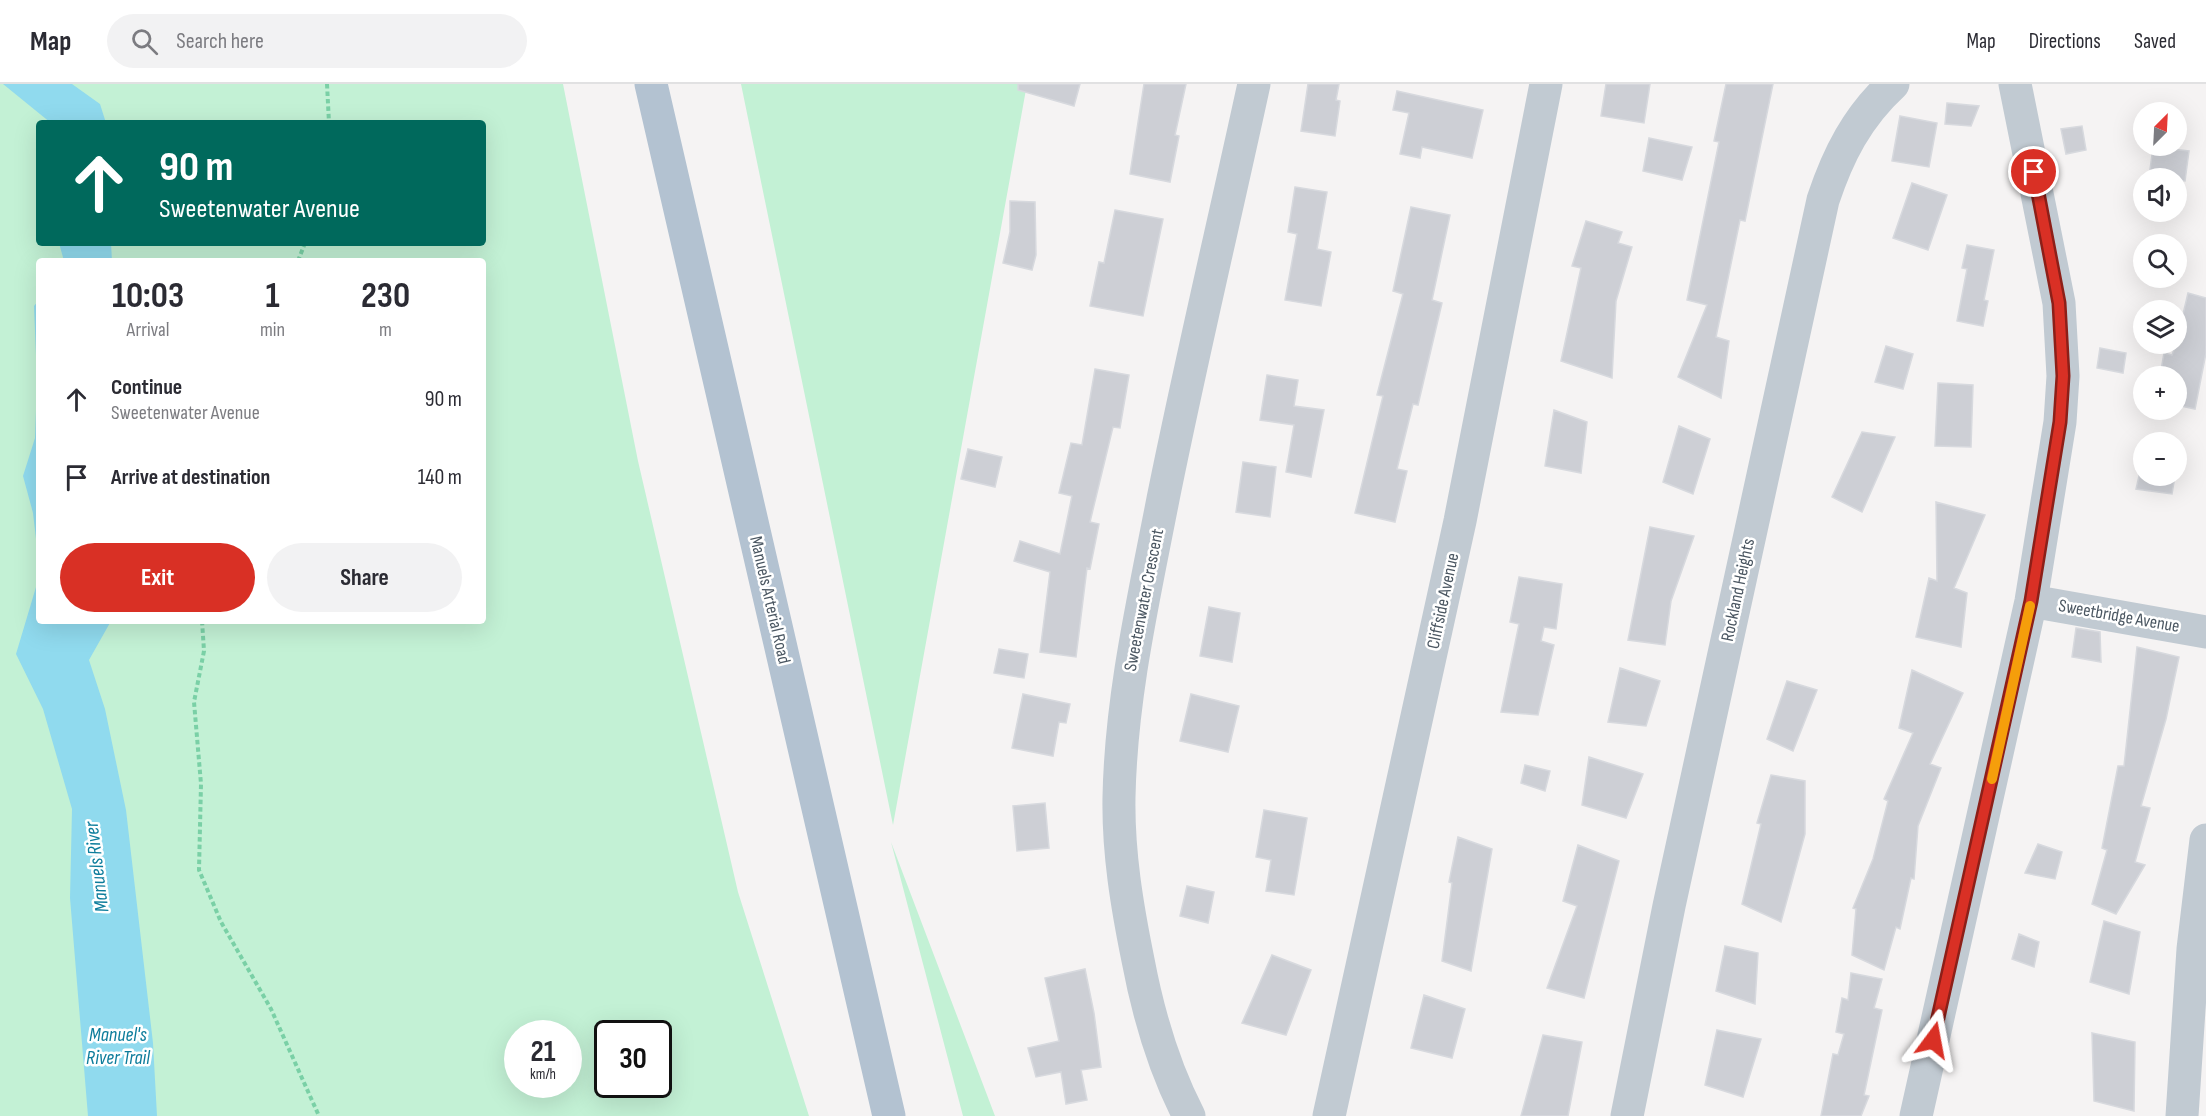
<!DOCTYPE html>
<meta charset="utf-8">
<style>
body{margin:0;font-family:"Sofia Sans Condensed",sans-serif;background:#f2f2f3;color:#2b2b33;height:100vh;display:flex;flex-direction:column;font-size:22px;white-space:nowrap}
*{box-sizing:border-box;margin:0}
p{font-size:20px;color:#7c7c81}
.icon{flex:none;width:33px;height:33px;fill:none;stroke:currentColor;stroke-width:2;stroke-linecap:round;stroke-linejoin:round}
.map{position:relative;flex:1;overflow:hidden}
.details{position:absolute;left:36px;top:174px;width:450px;height:366px;display:flex;flex-direction:column;background:#fff;border-radius:6px;box-shadow:0 6px 24px #0002}
.details>*{flex:none}
.banner{position:absolute;left:36px;top:36px;width:450px;height:126px;border-radius:6px;box-shadow:0 6px 24px #0002;background:#00695c;color:#fff;overflow:hidden}
.needle{width:39px;rotate:24deg}
.buttons{position:absolute;left:2133px;top:18px;display:grid;gap:12px}
.buttons a{display:grid;place-items:center;width:54px;height:54px;border-radius:50%;background:#fff;box-shadow:0 6px 24px #0002;font-size:30px}
.speed{position:absolute;left:504px;top:936px;display:flex;gap:12px;font-size:30px;font-weight:700;text-align:center}
.speed>*{display:grid;place-content:center;width:78px;height:78px;border-radius:50%;background:#fff;box-shadow:0 6px 24px #0002;line-height:1}
.speed small{font-size:15px;font-weight:400}
.speed .limit{border:3px solid #111;border-radius:9px;background:#fff;color:#111}
.pin{position:absolute;display:grid;place-items:center;width:51px;height:51px;color:#fff;margin:-26px;border:3px solid #fff;border-radius:50%;box-shadow:0 2px 6px #0007}
.me{position:absolute;width:66px;margin:-33px;rotate:13deg;stroke-linejoin:round;filter:drop-shadow(0 0 4px #0008)}
.turn{display:flex;align-items:center;gap:21px;height:126px;padding:0 24px;font-size:27px}
.turn .icon{width:78px;height:78px;stroke-width:2.5}
.turn b{display:block;font-size:42px;line-height:51px}
.eta{display:flex;justify-content:space-evenly;align-items:center;height:102px;text-align:center}
.eta b{font-size:36px;font-weight:700;line-height:42px}
.action{display:flex;gap:12px;margin-top:auto;padding:12px 24px}
.action a{flex:1;height:69px;border-radius:36px;background:#d93025;color:#fff;font-size:24px;font-weight:700;line-height:69px;text-align:center}
.action a+a{background:#f2f2f3;color:#2b2b33}
ul{padding:0;list-style:none}
li{display:flex;align-items:center;gap:18px;height:78px;padding:0 24px}
li div{flex:1}
li b{display:block;font-size:22px}
li em{font-style:normal}
header{display:flex;align-items:center;gap:36px;box-sizing:border-box;height:84px;padding:0 30px;background:#fff;border-bottom:2px solid #e1e1e2}
header strong{font-size:28px}
nav{display:flex;gap:33px;margin-inline-start:auto;font-size:21px}
.search{width:420px;height:54px;background:#f2f2f3;display:flex;align-items:center;gap:15px;box-sizing:border-box;padding:0 21px;border-radius:33px;color:#7c7c81;font-size:22px}
.map>svg:first-child{display:block}
</style>
<header>
<strong>Map</strong>
<div class="search"><svg class="icon" aria-label="search" viewBox="0 0 24 24"><circle cx="10" cy="10" r="6"/><path d="M15 15l6 6"/></svg>Search here</div>
<nav><a>Map</a><a>Directions</a><a>Saved</a></nav>
</header>
<div class="map">
<svg width="2206" height="1032" viewBox="0 0 2206 1032">
<rect width="100%" height="100%" fill="#f5f3f3"/>
<path fill="#c3f1d5" fill-rule="evenodd" d="M0 0H563L638 377 738 808 809 1032H0ZM39 39H483V159H39ZM39 177H483V537H39ZM518 950H568V1000H518ZM608 950H658V1000H608Z
M741 0H1027L893 741Z
M891 758 995 1032H963Z"/>
<path fill="#90daee" d="M3 0H72L100 20 106 39H51Z
M59 159H111L112 177H64Z
M39 216V481L33 429 23 392 35 354 37 297 34 222Z
M39 493V537H111L89 576 105 625 126 726 153 959 157 1032H88L70 814 72 725 43 625 16 570Z"/>
<path fill="#cdcfd5" stroke="#d7d9de" stroke-width="1.5" d="M1018 0H1080L1074 22 1018 6Z
M1144 0H1186L1175 51 1179 52 1170 98 1130 90Z
M1308 0H1339L1336 16 1340 17 1335 52 1301 47Z
M1606 0H1650L1644 39 1601 32Z
M1726 0H1773L1745 137 1740 136 1716 253 1729 257 1721 314 1678 293 1707 221 1687 216 1719 58 1714 57Z
M1397 7 1483 26 1472 74 1422 63 1420 74 1400 70 1409 29 1393 26Z
M1947 19 1979 22 1971 42 1945 40Z
M1900 32 1937 39 1929 83 1892 77Z
M2082 42 2086 66 2066 70 2061 45Z
M1649 54 1692 63 1682 96 1643 87Z
M2153 63 2189 67 2185 97 2149 93Z
M1912 99 1947 111 1928 166 1893 154Z
M1295 103 1327 108 1317 165 1331 168 1321 222 1285 216 1297 150 1288 148Z
M1010 117 1035 118 1036 171 1032 186 1003 179 1010 148Z
M1411 123 1450 131 1432 216 1442 219 1418 321 1413 320 1397 385 1407 387 1395 438 1355 429 1383 312 1377 311 1403 210 1393 207Z
M1115 126 1163 135 1143 232 1090 222 1099 178 1104 179Z
M1586 137 1622 148 1618 159 1632 163 1616 217 1612 294 1561 277 1581 184 1572 182Z
M1967 161 1994 166 1984 216 1988 217 1983 242 1957 237 1967 185 1962 184Z
M2188 209 2206 214V269L2195 325 2176 321V292H2160L2164 269 2172 271 2176 260Z
M1886 262 1913 270 1903 305 1875 298Z
M2100 264 2126 269 2123 289 2097 284Z
M1095 285 1129 291 1120 344 1113 343 1090 438 1099 440 1090 485 1087 484 1076 573 1040 568 1050 488 1014 477 1020 457 1060 470 1072 412 1059 409 1071 359 1082 361Z
M1267 291 1298 296 1294 322 1324 326 1311 393 1286 388 1294 341 1260 336Z
M1938 299 1973 301 1971 363 1935 362Z
M1554 326 1587 338 1581 389 1545 382Z
M1679 342 1710 355 1693 410 1663 398Z
M1862 348 1895 353 1862 428 1832 413Z
M968 365 1002 373 995 403 961 395Z
M2144 370V392H2175L2172 410 2136 405Z
M1243 378 1276 383 1270 433 1236 428Z
M1936 418 1985 431 1954 504 1967 509 1961 563 1916 553 1929 494 1937 497Z
M1650 443 1694 452 1671 517 1665 561 1628 556Z
M1519 493 1562 500 1556 545 1544 543 1541 557 1554 561 1538 631 1501 628 1519 540 1510 538Z
M1209 523 1240 529 1232 578 1200 572Z
M2076 544 2100 548 2101 578 2072 573Z
M2137 563 2179 573 2166 635 2141 722 2150 724 2135 778 2145 781 2116 830 2092 820 2107 766 2102 764 2118 682H2124Z
M999 565 1028 570 1024 594 994 589Z
M1620 584 1660 597 1646 642 1608 638Z
M1912 586 1963 609 1930 680 1941 684 1918 742 1914 795 1911 794 1900 845 1896 843 1884 886 1852 871 1856 825 1853 824 1873 775 1888 717 1884 715 1913 649 1899 644Z
M1787 597 1817 606 1793 667 1767 655Z
M1023 610 1070 620 1066 639 1059 638 1053 672 1012 664Z
M1191 610 1239 622 1228 668 1180 657Z
M1589 673 1643 690 1626 734 1582 721Z
M1525 681 1550 687 1545 707 1521 699Z
M1771 691 1805 697V750L1781 838 1742 820 1761 740 1757 739Z
M1045 719 1049 764 1017 767 1013 722Z
M1264 726 1307 734 1294 811 1266 807 1271 776 1256 773Z
M1458 753 1492 765 1471 887 1442 877 1452 799 1449 798Z
M2038 760 2062 768 2055 795 2025 789Z
M1578 761 1619 777 1584 914 1547 904 1577 822 1563 817Z
M1187 802 1214 808 1208 839 1180 832Z
M2104 837 2140 848 2129 910 2090 898Z
M2019 850 2039 858 2034 883 2012 875Z
M1725 862 1758 869 1755 920 1716 907Z
M1272 871 1311 886 1286 951 1242 939Z
M1085 885 1094 929 1101 983 1081 986 1087 1016 1066 1020 1061 988 1036 993 1028 964 1059 957 1045 894Z
M1851 889 1882 895 1874 924 1882 926 1864 1011 1869 1012 1861 1032H1821L1833 970 1838 971 1844 950 1836 948 1842 914 1848 916Z
M1424 911 1465 925 1452 974 1411 964Z
M1717 946 1761 955 1743 1013 1705 1001Z
M2092 949 2135 958 2134 1027 2094 1017Z
M1543 951 1582 958 1568 1032H1521Z"/>
<g fill="none" stroke-linecap="round" stroke-linejoin="round">
<path stroke="#7ad0a6" stroke-width="4" stroke-dasharray="4.5 3" stroke-linecap="butt" d="M327 0 329 39
M298 177 305 159
M202 537 204 567 194 618 201 700 199 786 221 838 271 925 319 1032"/>
<path stroke="#c1cad2" stroke-width="33" d="M2031 517 2206 548
M1189 1032C1164 984 1148 929 1138 876 1127 822 1118 768 1119 713 1121 612 1144 513 1163 415 1191 276 1224 138 1254 0
M1329 1032 1460 437 1546 0
M1627 1032 1669 822 1823 116C1838 71 1857 33 1893 0
M1916 1032 2031 517 2060 338 2063 292 2059 219 2015 0
M2182 1032 2193 865 2206 756"/>
<path stroke="#b3c2d1" stroke-width="33" d="M651 0 889 1032"/>
</g>
<g fill="none" stroke-linecap="round" stroke-linejoin="round">
<g stroke="#8d1f18" stroke-width="15">
<path id="route" d="M1933 956 2031 517 2060 338 2063 292 2059 219 2034 88"/>
</g>
<use href="#route" stroke="#d93025" stroke-width="10"/>
<path stroke="#f59e0b" stroke-width="10" d="M1992 695 2030 522"/>
</g>
<g text-anchor="middle" dominant-baseline="central" stroke-width="5" stroke-linejoin="round" paint-order="stroke">
<g font-size="18" fill="#4a5661" stroke="#fff">
<text transform="translate(1738 506) rotate(-78)">Rockland Heights</text>
<text transform="translate(770 516) rotate(77)">Manuels Arterial Road</text>
<text transform="translate(1144 516) rotate(-79)">Sweetenwater Crescent</text>
<text transform="translate(1443 517) rotate(-78)">Cliffside Avenue</text>
<text transform="translate(2119 532) rotate(10)">Sweetbridge Avenue</text>
</g>
<g font-size="20" font-style="italic" fill="#0c7c9b" stroke="#fff">
<text transform="translate(97 783) rotate(-97)">Manuels River</text>
<text x="118" y="951">Manuel's<tspan x="118" dy="23">River Trail</tspan></text>
</g>
</g>
</svg>
<div class="buttons">
<a><svg class="needle" viewBox="-14 -14 28 28"><path d="M0-13l5 13h-10z" fill="#e53935"/><path d="M0 13l5-13h-10z" fill="#7c7c81"/></svg></a>
<a><svg class="icon" aria-label="sound" viewBox="0 0 24 24"><path d="M4 9h4l5-4v14l-5-4H4zM17 9q2 3 0 6"/></svg></a>
<a><svg class="icon" aria-label="search" viewBox="0 0 24 24"><circle cx="10" cy="10" r="6"/><path d="M15 15l6 6"/></svg></a>
<a><svg class="icon" aria-label="layers" viewBox="0 0 24 24"><path d="M12 4l9 5-9 5-9-5zM3 14l9 5 9-5"/></svg></a>
<a>+</a>
<a>−</a>
</div>
<div class="speed"><div>21<small>km/h</small></div><div class="limit">30</div></div>
<div class="pin" style="left:2034px;top:88px;background:#d93025"><svg class="icon" aria-label="arrive" viewBox="0 0 24 24"><path d="M6 21V4h12l-3 4 3 4H6"/></svg></div>
<svg class="me" style="left:1933px;top:956px" viewBox="-20 -20 40 40"><path d="M0-17L14 15 0 8-14 15z" fill="#d93025" stroke="#fff" stroke-width="4"/></svg>
<div class="banner">
<div class="turn"><svg class="icon" aria-label="ahead" viewBox="0 0 24 24"><path d="M12 20V5M6 11l6-6 6 6"/></svg><div><b>90 m</b>Sweetenwater Avenue</div></div>
</div>
<section class="details">
<div class="eta">
<div><b>10:03</b><p>Arrival</p></div>
<div><b>1</b><p>min</p></div>
<div><b>230</b><p>m</p></div>
</div>
<ul>
<li><svg class="icon" aria-label="ahead" viewBox="0 0 24 24"><path d="M12 20V5M6 11l6-6 6 6"/></svg><div><b>Continue</b><p>Sweetenwater Avenue</p></div><em>90 m</em></li>
<li><svg class="icon" aria-label="arrive" viewBox="0 0 24 24"><path d="M6 21V4h12l-3 4 3 4H6"/></svg><div><b>Arrive at destination</b></div><em>140 m</em></li>
</ul>
<div class="action"><a>Exit</a><a>Share</a></div>
</section>
</div>
